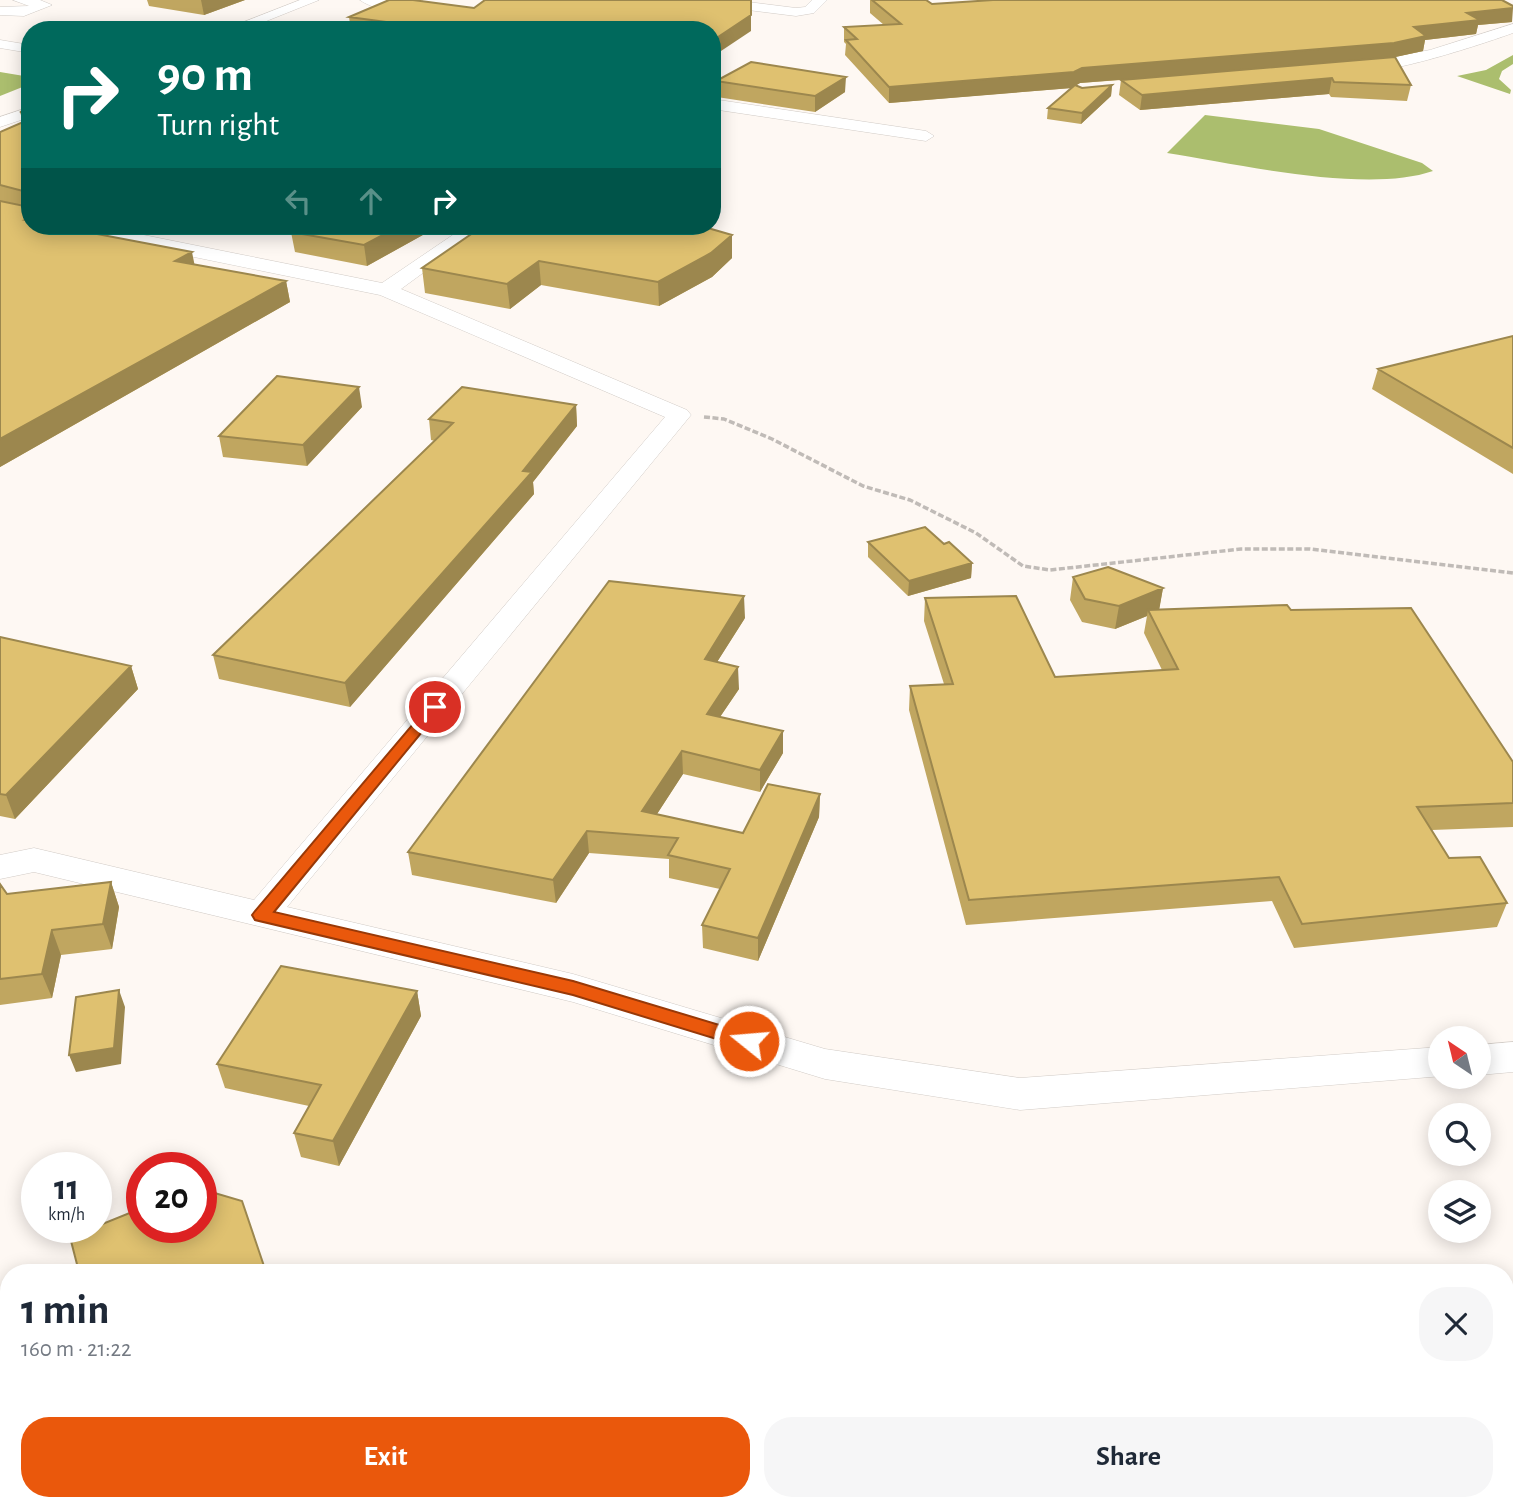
<!DOCTYPE html>
<meta charset="utf-8">
<style>
body{margin:0;font-family:"Alegreya Sans",sans-serif;background:#f6f6f7;color:#1f2937;height:100vh;display:flex;flex-direction:column;font-size:26px;white-space:nowrap}
*{box-sizing:border-box;margin:0}
p{font-size:23px;color:#747a83}
.icon{flex:none;width:38px;height:38px;fill:none;stroke:currentColor;stroke-width:2;stroke-linecap:round;stroke-linejoin:round}
.map{position:relative;flex:1;overflow:hidden}
.details{position:absolute;left:0px;top:1264px;width:1514px;height:247px;display:flex;flex-direction:column;background:#fff;border-radius:28px 28px 0 0;box-shadow:0 4px 18px #0003}
.details>*{flex:none}
.top-card{position:absolute;left:21px;top:21px;width:700px;height:214px;border-radius:28px;box-shadow:0 4px 18px #0003;background:#00695c;color:#fff;overflow:hidden}
.needle{width:46px;rotate:325deg}
.fabs{position:absolute;left:1428px;top:1026px;display:grid;gap:14px}
.fabs a{display:grid;place-items:center;width:63px;height:63px;border-radius:50%;background:#fff;box-shadow:0 4px 18px #0003;font-size:35px}
.speed{position:absolute;left:21px;top:1152px;display:flex;gap:14px;font-size:35px;font-weight:700;text-align:center}
.speed>*{display:grid;place-content:center;width:91px;height:91px;border-radius:50%;background:#fff;box-shadow:0 4px 18px #0003;line-height:1}
.speed small{font-size:18px;font-weight:400}
.speed .limit{border:10px solid #d22;background:#fff;color:#111}
.pin{position:absolute;display:grid;place-items:center;width:60px;height:60px;color:#fff;margin:-30px;border:4px solid #fff;border-radius:50%;box-shadow:0 2px 7px #0007}
.me{position:absolute;width:77px;margin:-38px;rotate:287deg;stroke-linejoin:round;filter:drop-shadow(0 0 5px #0008)}
.turn{display:flex;align-items:center;gap:24px;height:147px;padding:0 21px;font-size:32px}
.turn .icon{width:91px;height:91px;stroke-width:2.5}
.turn b{display:block;font-size:49px;line-height:60px}
.lanes{display:flex;align-items:center;height:66px;padding:0 21px;background:#0003;justify-content:center;gap:35px;direction:ltr}
.lanes .off{opacity:.35}
.round{display:grid;place-items:center;flex:none;width:74px;height:74px;border-radius:28px;background:#f6f6f7}
.head{display:flex;align-items:center;justify-content:space-between;height:119px;padding:0 21px}
h1{font-size:42px;font-weight:600;line-height:52px}
.action{display:flex;gap:14px;margin-top:auto;padding:14px 21px}
.action a{flex:1;height:80px;border-radius:28px;background:#ea580c;color:#fff;font-size:28px;font-weight:600;line-height:80px;text-align:center}
.action a+a{background:#f6f6f7;color:#1f2937}
.map>svg:first-child{display:block}
</style>
<div class="map">
<svg width="1513" height="1509" viewBox="0 0 1513 1509">
<rect width="100%" height="100%" fill="#fef8f3"/>
<path fill="#abbe6e" d="M1513 55V64L1502 71 1499 79 1511 90 1510 94 1457 76 1486 70Z
M0 72 30 77V84L0 96Z
M1205 115 1319 129 1422 163 1433 171C1366 194 1238 164 1167 153Z"/>
<g fill="none" stroke-linecap="round" stroke-linejoin="round">
<g stroke="#d1cbc6" stroke-width="1">
<path id="minor" d="M13 0H40L52 5 24 16 0 15V7L29 6Z
M300 0H319L244 30H223Z
M360 0H423C408 13 376 12 360 0Z
M693 0H732L796 8 805 7 812 0H827L814 13 796 16 700 4Z
M1513 24V33C1488 42 1365 84 1349 68L1356 64 1430 50Z
M0 40 30 45V53L0 48Z
M712 99 926 131 934 136 926 141 712 109Z
M30 107V117L0 127V117Z
M63 226H99L382 283 466 226H487L401 289 687 410 691 415 287 907 573 974 825 1049 1020 1078 1440 1047V1076H1443L1020 1110 825 1079 573 1002 34 872 0 879V855L34 848 254 900 665 417 380 295 72 232 65 230Z
M1513 1042V1072L1479 1075V1045Z"/>
</g>
<path stroke="#c0bbb7" stroke-width="3.5" stroke-dasharray="6 2.5" stroke-linecap="butt" d="M704 417 724 419 772 439 863 486 910 500 976 533 1023 566 1050 570 1241 549H1310L1513 573"/>
<use href="#minor" fill="#fff" fill-rule="evenodd"/>
</g>
<path fill="#c0a660" d="M147 0H245L204 15 149 6Z
M751 0V31L712 30H351L349 17 474 8Z
M870 0H926L932 4 1512 22 1478 25 1476 34 1425 40 1423 51 1395 57 1411 85 1407 101 1331 97 1329 94 1140 110 1119 95 1121 80 1080 83 1076 85 1082 88 1112 85 1111 96 1081 124 1047 119 1048 108 1071 88 889 103 845 55 846 44 844 42V27L884 25 870 13Z
M716 81 845 92 815 112 717 97Z
M30 109V226H62L60 227 195 265 286 281 290 302 0 467V132L23 122 20 112Z
M260 226H439L367 266 295 252 291 232H292Z
M483 226 732 258 712 277 659 306 541 285 510 309 425 293 422 268Z
M1513 336V474L1372 389 1378 369Z
M576 405 577 426 533 482 534 494 350 707 219 679 213 655 435 441 431 440 429 419Z
M362 407 307 466 223 457 219 436Z
M868 542 944 544 972 563 971 578 908 596 868 557Z
M1073 577 1163 588 1159 609 1291 610 1513 762V827L1432 830 1449 858 1507 903 1497 927 1294 948 1272 901 966 925 909 710 910 686 944 684 924 621 925 598 1055 677 1162 670 1144 633 1147 616 1115 629 1082 622 1070 600Z
M745 618 717 662 739 689 720 717 783 753 760 792 683 774 657 814 743 833 820 794 819 817 758 961 703 948 702 925 720 889 669 878V859L589 853 556 903 412 875 408 852Z
M0 637 131 666 138 689 15 819 0 816Z
M111 882 119 907 112 949 61 955 52 998 0 1005V884L7 894Z
M417 991 421 1016 339 1166 301 1157 294 1133 309 1106 225 1088 217 1064Z"/>
<path fill="#9c874e" d="M201 0H245L204 15Z
M1513 8 1512 22 1478 25 1476 34 1425 40 1423 51 1391 58 1080 83 1072 88 889 103V87L1414 27 1467 13Z
M751 15V31L712 57V41Z
M846 77 845 92 815 112V96Z
M1332 78 1329 94 1140 110 1142 95Z
M1112 85 1111 96 1081 124 1082 113Z
M400 226H439L367 266 364 245Z
M732 235V258L712 277 659 306 658 282Z
M192 252 196 272 175 261Z
M539 261 541 285 510 309 507 284Z
M286 281 290 302 0 467V439Z
M359 387 362 407 307 466 303 445Z
M576 405 577 426 533 482 534 494 350 707 345 683 523 471Z
M972 563 971 578 908 596 909 581Z
M1163 588 1159 611 1148 610 1147 616 1115 629 1119 606Z
M744 596 745 618 705 681V659Z
M131 666 138 689 15 819 6 795Z
M738 667 739 689 707 736V714Z
M783 731V753L760 792V770Z
M682 751 683 774 644 834 642 811Z
M820 794 819 817 758 961V938Z
M587 831 589 853 556 903 553 880Z
M111 882 119 907 112 949 103 924Z
M52 930 61 955 52 998 42 974Z
M119 990 125 1007 121 1064 76 1072 69 1055Z
M417 991 421 1016 339 1166 333 1141Z
M94 1502H99L101 1509H95Z"/>
<path fill="#dfc170" stroke="#9c874e" stroke-width="2" d="M389 0H413L474 8 485 0H751V15L712 41V30H446L349 17Z
M872 0H926L932 4 993 0H1502L1513 6V8L1467 13 1480 20 1414 27 1426 36 1394 43 1082 68 1074 72 889 87 846 40 857 39 844 27 901 24Z
M1395 57 1411 85 1334 82 1332 78 1142 95 1121 80Z
M751 62 846 77 815 96 716 81Z
M1075 85 1082 88 1112 85 1082 113 1048 108Z
M30 109V114L20 112Z
M30 119V218L25 220 30 221V226H55L192 252 175 261 286 281 0 439V201L24 206 27 203V192L0 185V132Z
M303 226H400L364 245 291 232Z
M483 226H701L732 235 711 253 658 282 539 261 507 284 422 268Z
M1513 336V448L1378 369Z
M277 376 359 387 303 445 219 436Z
M462 387 576 405 523 471 532 472 345 683 213 655 453 423 429 419Z
M925 527 944 544 949 542 972 563 909 581 868 542Z
M1108 567 1163 588 1119 606 1085 599 1073 577Z
M609 581 744 596 705 659 738 667 707 714 783 731 760 770 682 751 642 811 743 833 768 784 820 794 758 938 702 925 730 869 668 855 678 838 587 831 553 880 408 852Z
M1016 596 1055 677 1178 669 1148 610 1287 605 1291 610 1411 608 1513 762V803L1417 807 1449 858 1480 857 1507 903 1302 924 1279 877 969 900 910 686 953 684 925 598Z
M0 637 131 666 6 795 0 794Z
M111 882 103 924 52 930 42 974 0 979V884L7 894Z
M281 966 417 991 333 1141 294 1133 321 1085 217 1064Z
M119 990 114 1048 69 1055 76 997Z
M201 1189 242 1201 266 1272H79L70 1237 142 1208V1227H201Z
M9 1458V1502H94L95 1509H0V1462Z
M651 1502 649 1509H561V1508Z"/>
<path fill="#ea580c" stroke="#983908" stroke-width="2" d="M435 702 443 707 440 710 274 912 573 981 756 1036 759 1041 756 1046 749 1049 573 995 255 920 252 915 255 911 430 704Z"/>
</svg>
<div class="fabs">
<a><svg class="needle" viewBox="-14 -14 28 28"><path d="M0-13l5 13h-10z" fill="#e53935"/><path d="M0 13l5-13h-10z" fill="#747a83"/></svg></a>
<a><svg class="icon" aria-label="search" viewBox="0 0 24 24"><circle cx="10" cy="10" r="6"/><path d="M15 15l6 6"/></svg></a>
<a><svg class="icon" aria-label="layers" viewBox="0 0 24 24"><path d="M12 4l9 5-9 5-9-5zM3 14l9 5 9-5"/></svg></a>
</div>
<div class="speed"><div>11<small>km/h</small></div><div class="limit">20</div></div>
<div class="pin" style="left:435px;top:707px;background:#d93025"><svg class="icon" aria-label="arrive" viewBox="0 0 24 24"><path d="M6 21V4h12l-3 4 3 4H6"/></svg></div>
<svg class="me" style="left:749px;top:1041px" viewBox="-20 -20 40 40"><circle r="17" fill="#ea580c" stroke="#fff" stroke-width="3"/><path d="M0-11L8 9 0 5-8 9z" fill="#fff"/></svg>
<div class="top-card">
<div class="turn"><svg class="icon" aria-label="right" viewBox="0 0 24 24"><path d="M7 20v-9h11M14 6l5 5-5 5"/></svg><div><b>90 m</b>Turn right</div></div>
<div class="lanes"><svg class="icon off" aria-label="left" viewBox="0 0 24 24"><path d="M17 20v-9H6M10 6l-5 5 5 5"/></svg><svg class="icon off" aria-label="ahead" viewBox="0 0 24 24"><path d="M12 20V5M6 11l6-6 6 6"/></svg><svg class="icon" aria-label="right" viewBox="0 0 24 24"><path d="M7 20v-9h11M14 6l5 5-5 5"/></svg></div>
</div>
<section class="details">
<div class="head"><div><h1>1 min</h1><p>160 m · 21:22</p></div><a class="round"><svg class="icon" aria-label="close" viewBox="0 0 24 24"><path d="M6 6l12 12M18 6L6 18"/></svg></a></div>
<div class="action"><a>Exit</a><a>Share</a></div>
</section>
</div>
